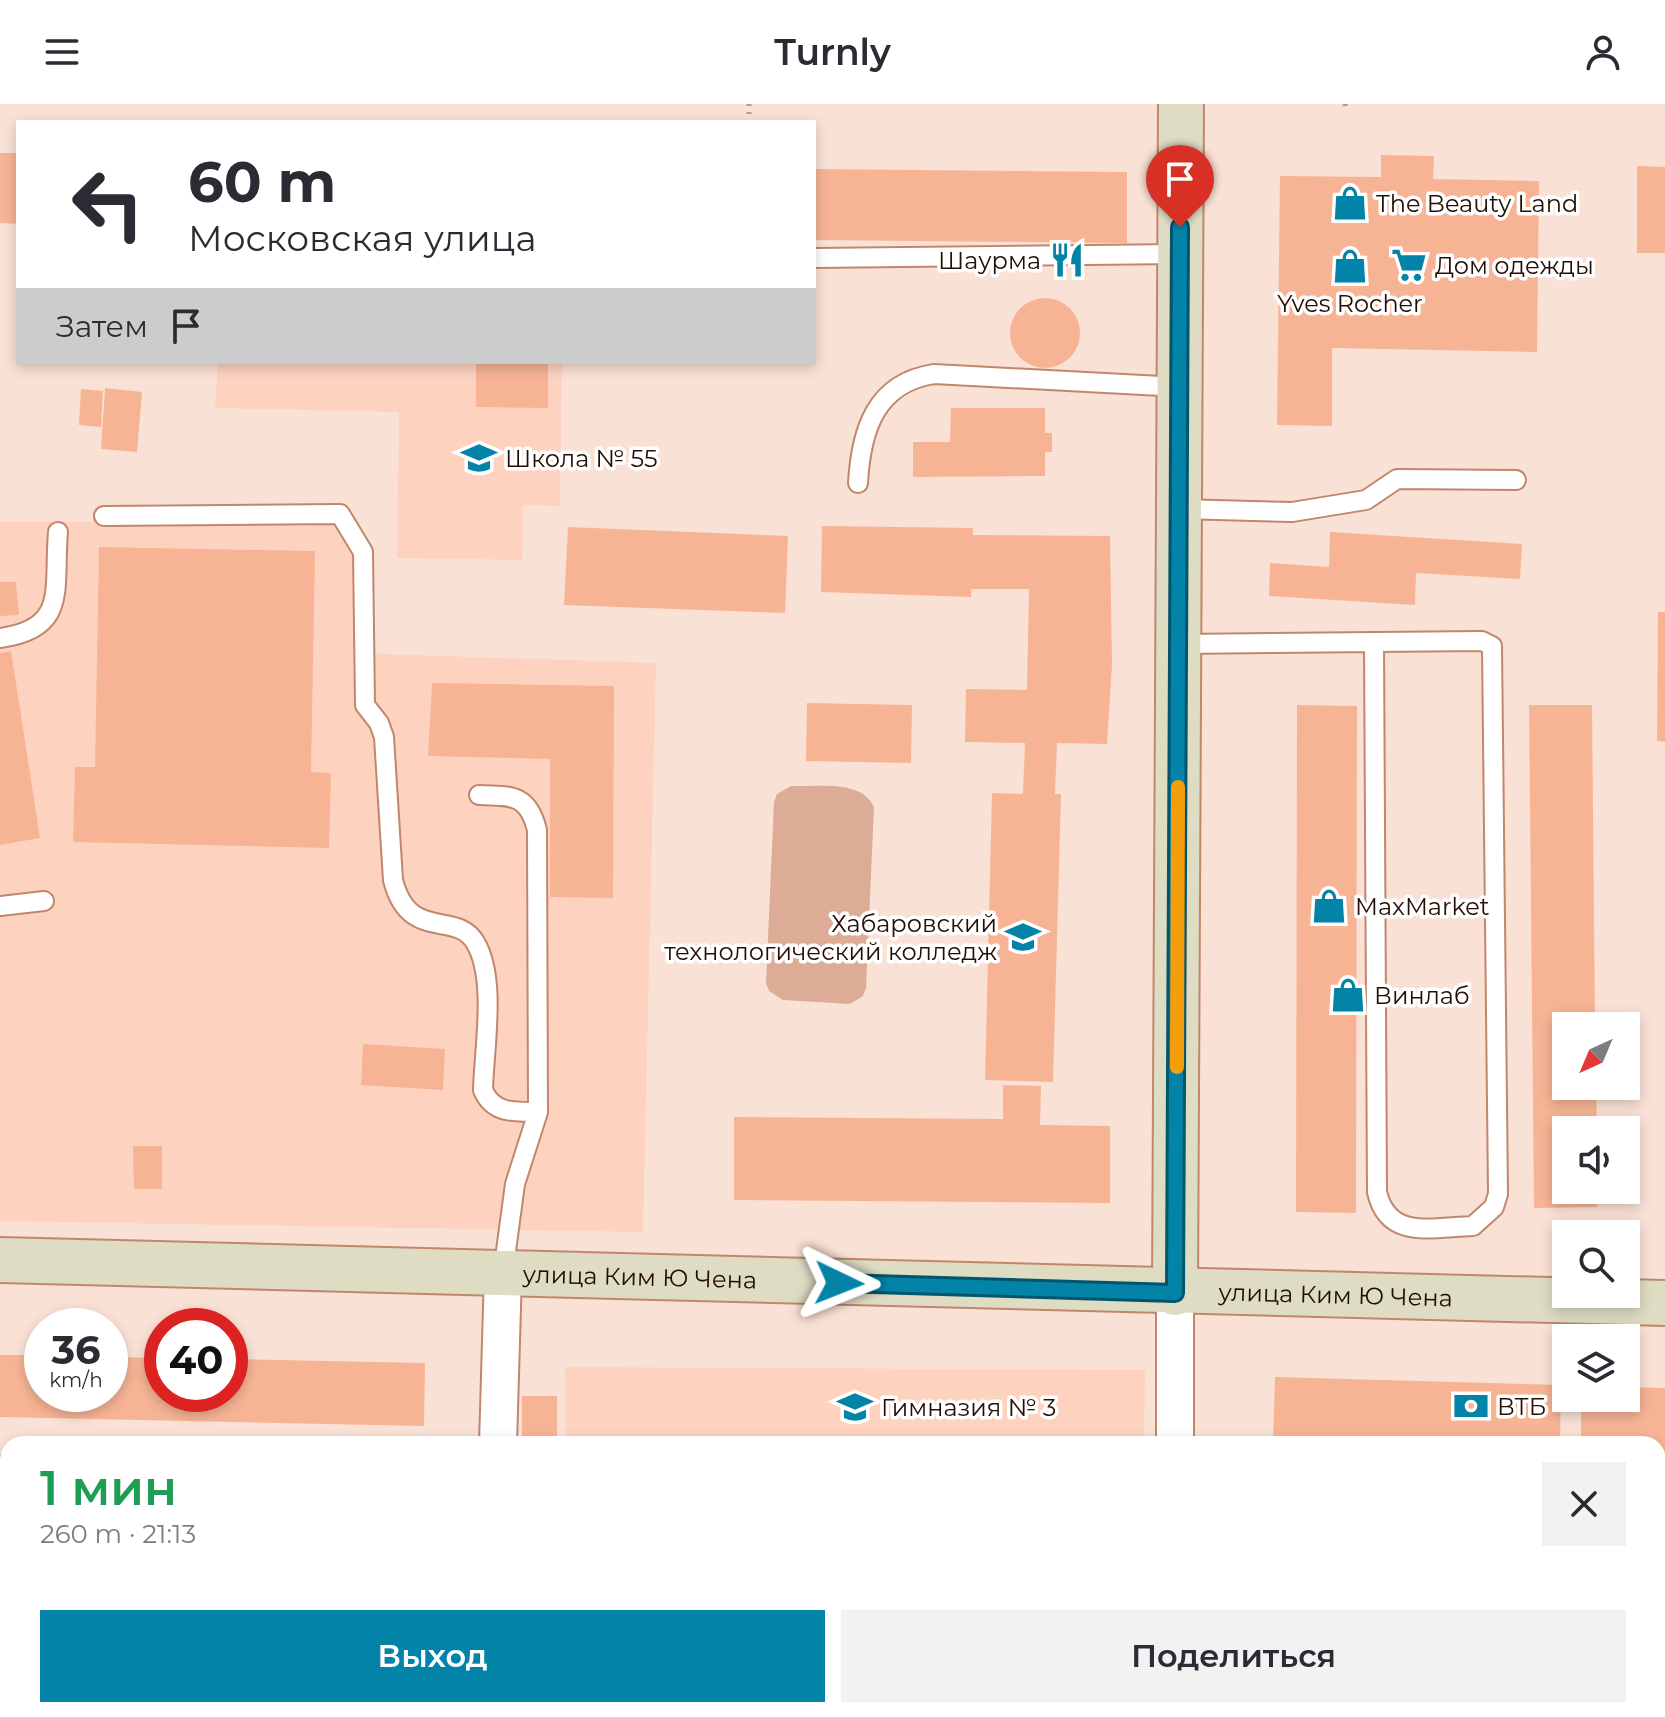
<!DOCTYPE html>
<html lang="ru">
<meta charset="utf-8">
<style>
body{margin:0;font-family:Montserrat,sans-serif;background:#f2f2f3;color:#2b2b33;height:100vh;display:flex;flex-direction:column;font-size:30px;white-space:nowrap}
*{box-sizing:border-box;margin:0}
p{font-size:26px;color:#7c7c81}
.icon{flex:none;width:44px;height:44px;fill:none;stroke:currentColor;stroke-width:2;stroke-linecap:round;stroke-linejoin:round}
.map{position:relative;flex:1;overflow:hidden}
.sheet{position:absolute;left:0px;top:1332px;width:1666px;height:282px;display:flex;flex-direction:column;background:#fff;border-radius:24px 24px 0 0;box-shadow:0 4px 12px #0003}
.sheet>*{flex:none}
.hud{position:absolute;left:16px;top:16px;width:800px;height:244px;border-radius:0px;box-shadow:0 4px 12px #0003;background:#fff;color:#2b2b33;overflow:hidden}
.needle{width:52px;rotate:224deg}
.tools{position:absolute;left:1552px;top:908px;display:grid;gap:16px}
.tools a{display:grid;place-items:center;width:88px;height:88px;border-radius:0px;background:#fff;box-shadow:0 4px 12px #0003;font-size:40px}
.speed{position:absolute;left:24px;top:1204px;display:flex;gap:16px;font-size:40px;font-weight:700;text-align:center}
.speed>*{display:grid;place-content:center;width:104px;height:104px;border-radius:50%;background:#fff;box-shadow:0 4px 12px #0003;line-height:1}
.speed small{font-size:20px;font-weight:400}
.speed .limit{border:12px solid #d22;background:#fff;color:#111}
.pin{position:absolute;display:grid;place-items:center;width:68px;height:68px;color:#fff;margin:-82px -34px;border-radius:50% 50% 50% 0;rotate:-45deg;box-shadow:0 0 8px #0007}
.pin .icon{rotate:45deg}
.me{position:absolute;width:88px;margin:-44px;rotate:92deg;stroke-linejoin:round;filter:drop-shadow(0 0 6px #0008)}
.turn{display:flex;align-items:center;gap:28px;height:168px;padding:0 40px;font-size:36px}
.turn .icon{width:104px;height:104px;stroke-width:2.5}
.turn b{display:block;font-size:56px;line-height:68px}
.then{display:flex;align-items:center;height:76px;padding:0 40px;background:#0003;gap:16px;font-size:30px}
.round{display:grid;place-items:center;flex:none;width:84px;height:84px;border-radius:0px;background:#f2f2f3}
.overview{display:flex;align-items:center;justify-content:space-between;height:136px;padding:0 40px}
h1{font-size:48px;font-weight:600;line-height:60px;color:#1e9e55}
.cta{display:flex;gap:16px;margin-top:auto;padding:16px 40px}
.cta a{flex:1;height:92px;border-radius:0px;background:#0383a7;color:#fff;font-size:32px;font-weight:600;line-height:92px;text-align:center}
.cta a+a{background:#f2f2f3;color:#2b2b33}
header{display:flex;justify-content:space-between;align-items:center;height:104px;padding:0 40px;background:#fff;font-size:36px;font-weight:600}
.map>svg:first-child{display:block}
</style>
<header><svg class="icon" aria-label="menu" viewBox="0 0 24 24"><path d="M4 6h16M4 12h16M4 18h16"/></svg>Turnly<svg class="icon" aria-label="person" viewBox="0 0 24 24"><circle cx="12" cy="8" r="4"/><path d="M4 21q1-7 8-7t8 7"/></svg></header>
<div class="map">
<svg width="1665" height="1613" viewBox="0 0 1665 1613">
<rect width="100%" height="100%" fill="#fae1d5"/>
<path fill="#fdd3c0" d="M218 258H562L560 402 523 401 522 456 397 454 399 308 215 304Z
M352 417 354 549 656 559 643 1128 0 1117V418Z
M565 1263 1145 1266 1144 1340H566Z
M570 1606H1140V1613H570Z"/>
<path fill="#ddac96" d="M791 682C818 683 862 675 874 703L866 884 863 892 850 900 783 896 769 887 766 879 774 698 777 690Z
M65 1606H257V1613H65Z"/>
<path fill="#f7b495" d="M0 49H18V120L0 119Z
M1381 51 1434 52 1433 75 1539 77 1537 248 1332 244V322L1277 321 1280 72 1381 73Z
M1637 62 1665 63V149H1637Z
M814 65 1127 68V139L814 136Z
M1010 229a35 35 0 1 1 70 0a35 35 0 1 1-70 0Z
M476 258H548V304L476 303Z
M105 284 142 288 137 348 101 345Z
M81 285 103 287 101 323 79 321Z
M951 304H1045V329H1052V348H1045V372L913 373V338H950Z
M822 422 973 424V431L1110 432 1112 561 1107 640 1057 639 1055 690H1061L1053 978 985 976 992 689 1023 690 1025 639 965 638 966 585 1027 586 1029 485H971V493L821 488Z
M568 423 788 432 785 509 564 501Z
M1330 428 1522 440 1520 475 1416 469 1415 501 1269 492 1270 459 1329 463Z
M99 443 315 447 311 668 331 669 329 744 73 738 75 663H95Z
M0 478H16L19 511 0 512Z
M1658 508H1665V638L1657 637Z
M11 547 40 734 0 741V549Z
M432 579 614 582 613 794 550 793V655L428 652Z
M807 599 912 601 911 659 806 657Z
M1297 601 1357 602 1356 1109 1296 1108Z
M1529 601H1592L1595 922H1566V982H1596L1597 1026H1566V1086H1597V1103L1534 1104Z
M363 940 445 945 443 986 361 981Z
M1003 981 1041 982 1040 1021 1110 1022V1099L734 1096V1013L1003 1015Z
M133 1042H162V1085H134Z
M0 1251H42V1290H110V1253L162 1254V1290H230V1255L425 1259 424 1322 0 1313Z
M1275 1273 1561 1281 1560 1340H1273Z
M1626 1283 1665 1284V1360H1658V1340H1581V1294H1626Z
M522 1292H557V1339H522Z
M388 1606H461V1613H387Z
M922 1606H988V1613H921Z
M1263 1606H1348V1613H1263Z
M1529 1606H1634V1613H1529Z"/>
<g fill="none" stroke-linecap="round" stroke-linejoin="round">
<g stroke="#c0876c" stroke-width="22">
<path id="lane" d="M814 154 1180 150
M858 379C861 327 875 279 934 270L1180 283
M1179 405 1292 408 1366 396 1397 375 1516 376
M104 412 340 410 363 448 365 601 379 619 384 633 393 776C409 839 456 806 475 838 497 874 484 944 483 986 493 1010 515 1008 538 1008
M0 534C69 525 53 484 58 428
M1179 540 1482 537 1492 542 1498 1090 1494 1103 1473 1122C1433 1123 1388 1137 1377 1088L1374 538
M479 691C512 692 528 690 537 726L538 1008 515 1080 503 1169
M0 802 44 797
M0 1362H8
M352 1606V1613
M1449 1606V1613"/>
</g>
<g stroke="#c0876c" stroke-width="40">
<path id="street" d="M498 1340 503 1169
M1175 1340V1189
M492 1613V1606
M1174 1613V1606"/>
</g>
<g stroke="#c0876c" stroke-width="48">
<g id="secondary">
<path id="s1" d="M0 1156 1665 1199"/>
<path d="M1175 1189 1181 0"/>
</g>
</g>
<path stroke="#b29a8f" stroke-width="5" stroke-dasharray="2 6" stroke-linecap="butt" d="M749 0V18
M1345 0 1346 8
M0 1482H8"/>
<use href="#lane" stroke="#fff" stroke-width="18"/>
<use href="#street" stroke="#fff" stroke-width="36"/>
<use href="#secondary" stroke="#dedcc3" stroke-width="44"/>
</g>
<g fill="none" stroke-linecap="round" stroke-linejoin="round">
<g stroke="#02556d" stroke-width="20">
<path id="route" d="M839 1179 1175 1189 1180 123"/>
</g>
<use href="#route" stroke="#0383a7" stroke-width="14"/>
<path stroke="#f59e0b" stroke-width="14" d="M1177 963 1178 683"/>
</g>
<defs>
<g id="shop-bare" transform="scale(2.76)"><path d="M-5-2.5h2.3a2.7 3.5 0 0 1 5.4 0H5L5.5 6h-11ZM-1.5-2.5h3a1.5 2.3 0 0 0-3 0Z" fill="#0383a7" stroke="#fff" stroke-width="2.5" paint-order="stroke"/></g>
<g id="restaurant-bare" transform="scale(2.76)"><path d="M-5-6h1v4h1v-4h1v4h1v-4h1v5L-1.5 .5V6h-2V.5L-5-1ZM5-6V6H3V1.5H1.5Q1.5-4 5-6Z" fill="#0383a7" stroke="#fff" stroke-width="2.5" paint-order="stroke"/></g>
<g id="supermarket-bare" transform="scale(2.76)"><path d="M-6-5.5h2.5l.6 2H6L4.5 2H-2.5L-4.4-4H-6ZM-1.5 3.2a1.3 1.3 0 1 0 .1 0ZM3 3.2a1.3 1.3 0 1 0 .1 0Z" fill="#0383a7" stroke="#fff" stroke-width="2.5" paint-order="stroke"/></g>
<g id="school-bare" transform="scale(2.76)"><path d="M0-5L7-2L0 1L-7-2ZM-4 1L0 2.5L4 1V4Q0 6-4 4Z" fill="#0383a7" stroke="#fff" stroke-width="2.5" paint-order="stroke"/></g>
<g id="university-bare" transform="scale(2.76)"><path d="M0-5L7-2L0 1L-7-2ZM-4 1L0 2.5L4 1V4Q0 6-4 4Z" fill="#0383a7" stroke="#fff" stroke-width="2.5" paint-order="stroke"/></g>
<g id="bank-bare" transform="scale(2.76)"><path d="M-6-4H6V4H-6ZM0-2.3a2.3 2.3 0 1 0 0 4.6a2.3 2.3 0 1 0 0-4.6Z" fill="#0383a7" stroke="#fff" stroke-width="2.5" paint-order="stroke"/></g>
</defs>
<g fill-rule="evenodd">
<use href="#shop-bare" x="1350" y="99"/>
<use href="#restaurant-bare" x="1067" y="156"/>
<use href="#supermarket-bare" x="1409" y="161"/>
<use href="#shop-bare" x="1350" y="162"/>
<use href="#school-bare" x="479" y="354"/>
<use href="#shop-bare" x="1329" y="802"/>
<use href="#university-bare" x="1023" y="833"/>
<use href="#shop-bare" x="1348" y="891"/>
<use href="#bank-bare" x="1471" y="1302"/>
<use href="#school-bare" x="855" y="1303"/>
</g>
<g text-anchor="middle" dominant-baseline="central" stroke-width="7" stroke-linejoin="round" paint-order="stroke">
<g font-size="24" fill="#230e05" stroke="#fff" text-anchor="start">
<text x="1376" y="99">The Beauty Land</text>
<text x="1041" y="156" text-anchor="end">Шаурма</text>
<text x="1435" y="161">Дом одежды</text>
<text x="1350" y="199" text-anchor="middle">Yves Rocher</text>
<text x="505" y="354">Школа № 55</text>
<text x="1355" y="802">MaxMarket</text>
<text x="997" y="819" text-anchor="end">Хабаровский<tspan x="997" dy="28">технологический колледж</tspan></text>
<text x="1374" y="891">Винлаб</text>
<text x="1497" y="1302">ВТБ</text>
<text x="881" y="1303">Гимназия № 3</text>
</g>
<g font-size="24" fill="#230e05" stroke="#fff">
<text stroke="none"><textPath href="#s1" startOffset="640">улица Ким Ю Чена</textPath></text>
<text stroke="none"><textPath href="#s1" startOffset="1336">улица Ким Ю Чена</textPath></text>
</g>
</g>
</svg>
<div class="tools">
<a><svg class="needle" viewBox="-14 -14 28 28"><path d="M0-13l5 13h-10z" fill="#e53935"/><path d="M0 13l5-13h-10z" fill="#7c7c81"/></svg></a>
<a><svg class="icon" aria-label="sound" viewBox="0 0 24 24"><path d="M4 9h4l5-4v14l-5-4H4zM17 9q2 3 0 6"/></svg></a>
<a><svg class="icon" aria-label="search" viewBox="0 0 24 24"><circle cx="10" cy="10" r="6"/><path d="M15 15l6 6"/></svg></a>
<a><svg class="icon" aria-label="layers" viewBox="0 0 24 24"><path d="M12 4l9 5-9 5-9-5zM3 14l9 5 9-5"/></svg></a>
</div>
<div class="speed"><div>36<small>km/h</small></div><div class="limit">40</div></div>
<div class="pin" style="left:1180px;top:123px;background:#d93025"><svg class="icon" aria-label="arrive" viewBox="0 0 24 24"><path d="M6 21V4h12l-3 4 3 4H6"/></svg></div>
<svg class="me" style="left:839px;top:1179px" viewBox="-20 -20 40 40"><path d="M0-17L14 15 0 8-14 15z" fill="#0383a7" stroke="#fff" stroke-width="4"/></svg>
<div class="hud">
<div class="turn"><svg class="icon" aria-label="left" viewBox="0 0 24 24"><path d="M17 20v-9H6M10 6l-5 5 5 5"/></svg><div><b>60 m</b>Московская улица</div></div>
<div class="then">Затем<svg class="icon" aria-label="arrive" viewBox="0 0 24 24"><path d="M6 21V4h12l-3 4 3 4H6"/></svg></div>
</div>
<section class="sheet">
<div class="overview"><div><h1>1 мин</h1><p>260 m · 21:13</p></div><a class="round"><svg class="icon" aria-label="close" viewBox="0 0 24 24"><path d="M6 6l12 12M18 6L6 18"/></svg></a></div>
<div class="cta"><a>Выход</a><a>Поделиться</a></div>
</section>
</div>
